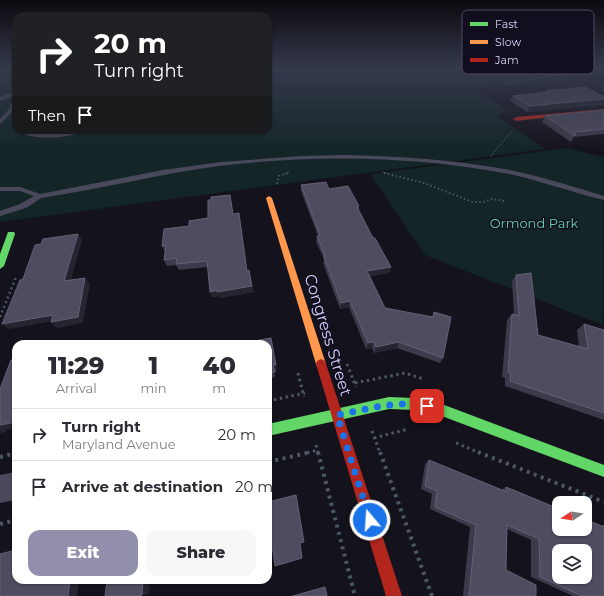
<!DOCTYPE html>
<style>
body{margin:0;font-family:Montserrat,sans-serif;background:#f7f7f7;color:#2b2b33;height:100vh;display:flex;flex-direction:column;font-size:15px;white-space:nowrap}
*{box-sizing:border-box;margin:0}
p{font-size:13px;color:#7c7c81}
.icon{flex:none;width:22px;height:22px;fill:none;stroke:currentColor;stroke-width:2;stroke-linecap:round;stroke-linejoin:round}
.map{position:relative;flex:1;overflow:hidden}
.drawer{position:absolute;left:12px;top:340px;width:260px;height:244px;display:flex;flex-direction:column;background:#fff;border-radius:12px;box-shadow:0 1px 3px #0004}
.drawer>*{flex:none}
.banner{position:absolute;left:12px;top:12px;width:260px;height:122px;border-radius:12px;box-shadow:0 1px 3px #0004;background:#202124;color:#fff;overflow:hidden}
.needle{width:26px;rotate:258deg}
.tools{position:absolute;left:552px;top:496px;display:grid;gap:8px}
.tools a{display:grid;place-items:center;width:40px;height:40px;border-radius:8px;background:#fff;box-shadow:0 1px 3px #0004;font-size:20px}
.pin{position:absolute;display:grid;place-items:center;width:34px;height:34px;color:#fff;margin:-17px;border-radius:8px;box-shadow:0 2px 6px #0006}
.me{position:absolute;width:44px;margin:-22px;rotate:342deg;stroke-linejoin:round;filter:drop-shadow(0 0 3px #0008)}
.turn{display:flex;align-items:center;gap:14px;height:84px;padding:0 16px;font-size:18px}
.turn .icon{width:52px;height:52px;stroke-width:2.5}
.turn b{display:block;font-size:28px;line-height:34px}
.then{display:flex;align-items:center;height:38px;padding:0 16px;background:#0003;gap:8px;font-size:15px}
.eta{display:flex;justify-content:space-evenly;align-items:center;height:68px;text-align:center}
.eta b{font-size:24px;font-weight:800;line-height:28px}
.primary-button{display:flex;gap:8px;margin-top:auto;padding:8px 16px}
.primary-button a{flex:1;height:46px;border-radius:12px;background:#918fac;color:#fff;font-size:16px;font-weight:800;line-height:46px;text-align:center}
.primary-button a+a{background:#f7f7f7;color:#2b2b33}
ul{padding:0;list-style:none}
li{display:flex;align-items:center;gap:12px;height:52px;padding:0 16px;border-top:1px solid #e1e1e2}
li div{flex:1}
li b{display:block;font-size:15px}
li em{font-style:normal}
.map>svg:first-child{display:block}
</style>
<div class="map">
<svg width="604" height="596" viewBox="0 0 604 596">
<rect width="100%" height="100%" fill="#14121c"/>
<path fill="#132526" d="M0 69H16V130H268V69H604V76L460 90 479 92 507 110 498 116 545 149 0 222Z
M566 148 604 157 603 325 425 255 370 174Z"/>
<path fill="#152740" d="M268 69H323L268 84Z"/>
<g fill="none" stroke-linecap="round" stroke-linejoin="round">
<path stroke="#4b5863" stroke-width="1.5" stroke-dasharray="1 2" stroke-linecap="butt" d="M491 156 511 132
M382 172 388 174
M285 174 289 172"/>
<path stroke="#4b5863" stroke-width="2" stroke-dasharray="1.5 2.5" stroke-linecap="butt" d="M384 173 424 183 473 202H483L492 199 504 201
M277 184 279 176 288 173"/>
<path stroke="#4b5863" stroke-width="2.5" stroke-dasharray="2 3" stroke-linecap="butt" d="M0 317 16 277"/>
<path stroke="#4b5863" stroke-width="3" stroke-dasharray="2.5 3.5" stroke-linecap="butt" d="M347 364 356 387
M298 373 304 397
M355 383 405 373 423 379
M268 401 305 393
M372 431 380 453
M374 438 408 429
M456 443 480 453
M316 445 318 453
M307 453 318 450"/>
<path stroke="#4b5863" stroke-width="4" stroke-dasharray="3 4.5" stroke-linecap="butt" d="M318 452 355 596
M380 452 432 596
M478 452 604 502
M0 457 16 453
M268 462 311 452
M0 524 16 520"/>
<path fill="#4a495b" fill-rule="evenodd" d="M587 69H594L507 84 505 83Z
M16 91V95L0 101V97Z
M10 104H14L16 108 0 124V119L10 108Z
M24 130H30L31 133 47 134 84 130C70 139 41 139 26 135Z
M342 155C400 156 458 160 515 171 545 178 575 187 604 196V200C574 193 544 182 514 175 418 156 316 154 219 166 159 174 101 189 41 198L26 208 0 216V211L20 204 34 196 20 191H0V187H20L40 194 163 170 221 162 301 156Z"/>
<path fill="#4a495b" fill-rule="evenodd" d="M16 472V500L0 503V475Z"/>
<path fill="#63d668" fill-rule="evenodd" d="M8 232H14L15 234 4 266 0 269V254Z
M389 397 414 398 439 403 604 465V477L439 415 414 410 389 409 268 436V424Z"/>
<path fill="#ff974d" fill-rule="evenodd" d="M269 196 272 198 326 364 325 367 321 369 317 367 316 364 266 198Z"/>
<path fill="#b3261e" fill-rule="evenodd" d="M604 109V111L516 121 513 119 516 117Z
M321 359 325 361 326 364 402 596H386L316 364 317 361Z"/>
</g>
<path fill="#3d3b4b" d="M546 91 604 97V104L527 112 510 101 513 96 545 93Z
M604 110V134L574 137 571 142 542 122 545 116Z
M301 185 329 189 359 206V210L373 238 391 267 389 273 370 276 385 308 432 317 434 312 443 358 440 363 397 348 374 353 372 348 366 349 349 307 340 309 323 263 324 259 316 242 317 236H318L301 191Z
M230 195 233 214 247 271 254 292 219 298V296L212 297 210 292 208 267 179 270 176 265 167 266 164 260 165 252 162 246 189 226 208 218Z
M516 275 538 335 579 347 577 330 584 324 604 330V420L505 386V378L502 377 507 320 512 314H514L512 281Z
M268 344 276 365 277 371H274L275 377 268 379Z
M429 460 501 490 506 487 600 525H604V596H573L531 577V540L507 529 506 570 536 596H463L470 527 430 509 432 494 421 489 425 464Z
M325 587 327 596H291Z"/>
<path fill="#262430" d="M604 99V105L527 112 530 106Z
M78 234 82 240 69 287 64 281Z
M391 267 389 273 366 277 367 271Z
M85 278 90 284 83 323 57 328 51 322Z
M252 286 254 292 219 298V296L212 297 210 292Z
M350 301 349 307 340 309 341 303Z
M53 315 59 320 9 329 2 324Z
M374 342 372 348 366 349 368 343Z
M399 342 397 348 374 353 376 347Z
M273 365H276L277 371H274Z
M16 422V428L6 430V432L0 433V425Z
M70 580H79L77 596H68Z
M143 580H150L149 594 138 596Z"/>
<path fill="#4e4c5e" stroke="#636176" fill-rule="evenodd" d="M585 87 604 97V99L530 106 513 96 548 92 546 91Z
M604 110V129L576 132 575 136 545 116Z
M326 182 329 189 348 186 359 206 357 207 373 238H375L391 267 367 271 385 308 433 317 434 312 451 317 443 358 399 342 376 347 374 342 368 343 350 301 341 303 324 257 325 256 317 236 320 235 301 185Z
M230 195 233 214 239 213 247 271 249 270 252 286 217 292V290L210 292 207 261 176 264 177 258 164 260 166 245 162 246 164 229 189 226V221L208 218V200H211V197Z
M78 234 64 281 85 278 78 317 51 322 53 315 2 324 20 280 23 279 35 245 41 244 43 239Z
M531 273 538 335 588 349 584 324 604 330V413L510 381 511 373 508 372 512 314 519 316 516 275Z
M271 338 276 365H273L275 372 268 373V344H237Z
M16 359V422L0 425V389L11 360Z
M429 460 507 492 506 487 559 509V529H585V519L604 527V596H582L540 577 539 539 507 525 506 570 536 585V596H469L476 525 435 507 437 491 425 486ZM559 551H585V577H559Z
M296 495 304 542 300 543 302 558 275 566 273 550 270 551 268 536V502Z
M16 550V580H70L68 596H0V554Z
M107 580H143L142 595 138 596H105Z
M325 587 327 596H293Z"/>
<linearGradient id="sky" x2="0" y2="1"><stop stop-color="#0b0a0f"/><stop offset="0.45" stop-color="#34394b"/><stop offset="1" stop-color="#34394b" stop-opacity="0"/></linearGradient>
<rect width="604" height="152" fill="url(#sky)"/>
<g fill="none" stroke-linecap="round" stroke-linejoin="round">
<path stroke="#1a73e8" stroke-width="7" stroke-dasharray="0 12.6" d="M370 520 337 415C369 409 394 400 427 406"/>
</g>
<g text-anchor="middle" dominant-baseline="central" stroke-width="3" stroke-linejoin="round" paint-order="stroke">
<g font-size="13" fill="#68d1b1" stroke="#110f1f">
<text x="534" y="223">Ormond Park</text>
</g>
<g font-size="16" fill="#d5d3fa" stroke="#110f1f">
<text transform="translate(328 335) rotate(73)">Congress Street</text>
</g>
</g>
<rect x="462" y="10" width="132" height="64" rx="6" fill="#110f1f" stroke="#4c4a61" stroke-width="1"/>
<rect x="470" y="22" width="18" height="4" fill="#63d668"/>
<rect x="470" y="40" width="18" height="4" fill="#ff974d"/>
<rect x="470" y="58" width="18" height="4" fill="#b3261e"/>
<g font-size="11" fill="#d5d3fa">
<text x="495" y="28">Fast</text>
<text x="495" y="46">Slow</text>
<text x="495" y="64">Jam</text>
</g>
</svg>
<div class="tools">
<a><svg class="needle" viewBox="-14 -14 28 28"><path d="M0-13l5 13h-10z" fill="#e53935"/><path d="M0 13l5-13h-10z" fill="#7c7c81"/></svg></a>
<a><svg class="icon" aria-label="layers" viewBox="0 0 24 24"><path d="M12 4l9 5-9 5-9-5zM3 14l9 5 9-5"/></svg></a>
</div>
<div class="pin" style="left:427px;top:406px;background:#d93025"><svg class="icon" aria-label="arrive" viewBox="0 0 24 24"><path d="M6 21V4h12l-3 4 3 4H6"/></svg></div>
<svg class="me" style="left:370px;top:520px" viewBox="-20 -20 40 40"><circle r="17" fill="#1a73e8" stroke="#fff" stroke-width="3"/><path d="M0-11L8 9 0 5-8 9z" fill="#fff"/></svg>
<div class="banner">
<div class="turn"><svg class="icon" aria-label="right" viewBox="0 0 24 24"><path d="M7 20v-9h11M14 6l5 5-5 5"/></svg><div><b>20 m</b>Turn right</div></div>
<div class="then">Then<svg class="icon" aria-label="arrive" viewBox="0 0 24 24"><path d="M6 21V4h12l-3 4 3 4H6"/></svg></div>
</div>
<section class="drawer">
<div class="eta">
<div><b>11:29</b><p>Arrival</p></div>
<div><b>1</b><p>min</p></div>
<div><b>40</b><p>m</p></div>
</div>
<ul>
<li><svg class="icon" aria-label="right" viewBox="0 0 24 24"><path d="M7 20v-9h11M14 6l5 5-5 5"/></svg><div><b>Turn right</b><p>Maryland Avenue</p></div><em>20 m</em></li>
<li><svg class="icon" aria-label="arrive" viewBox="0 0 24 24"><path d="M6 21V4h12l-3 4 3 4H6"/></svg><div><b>Arrive at destination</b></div><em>20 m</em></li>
</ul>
<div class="primary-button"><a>Exit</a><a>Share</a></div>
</section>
</div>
